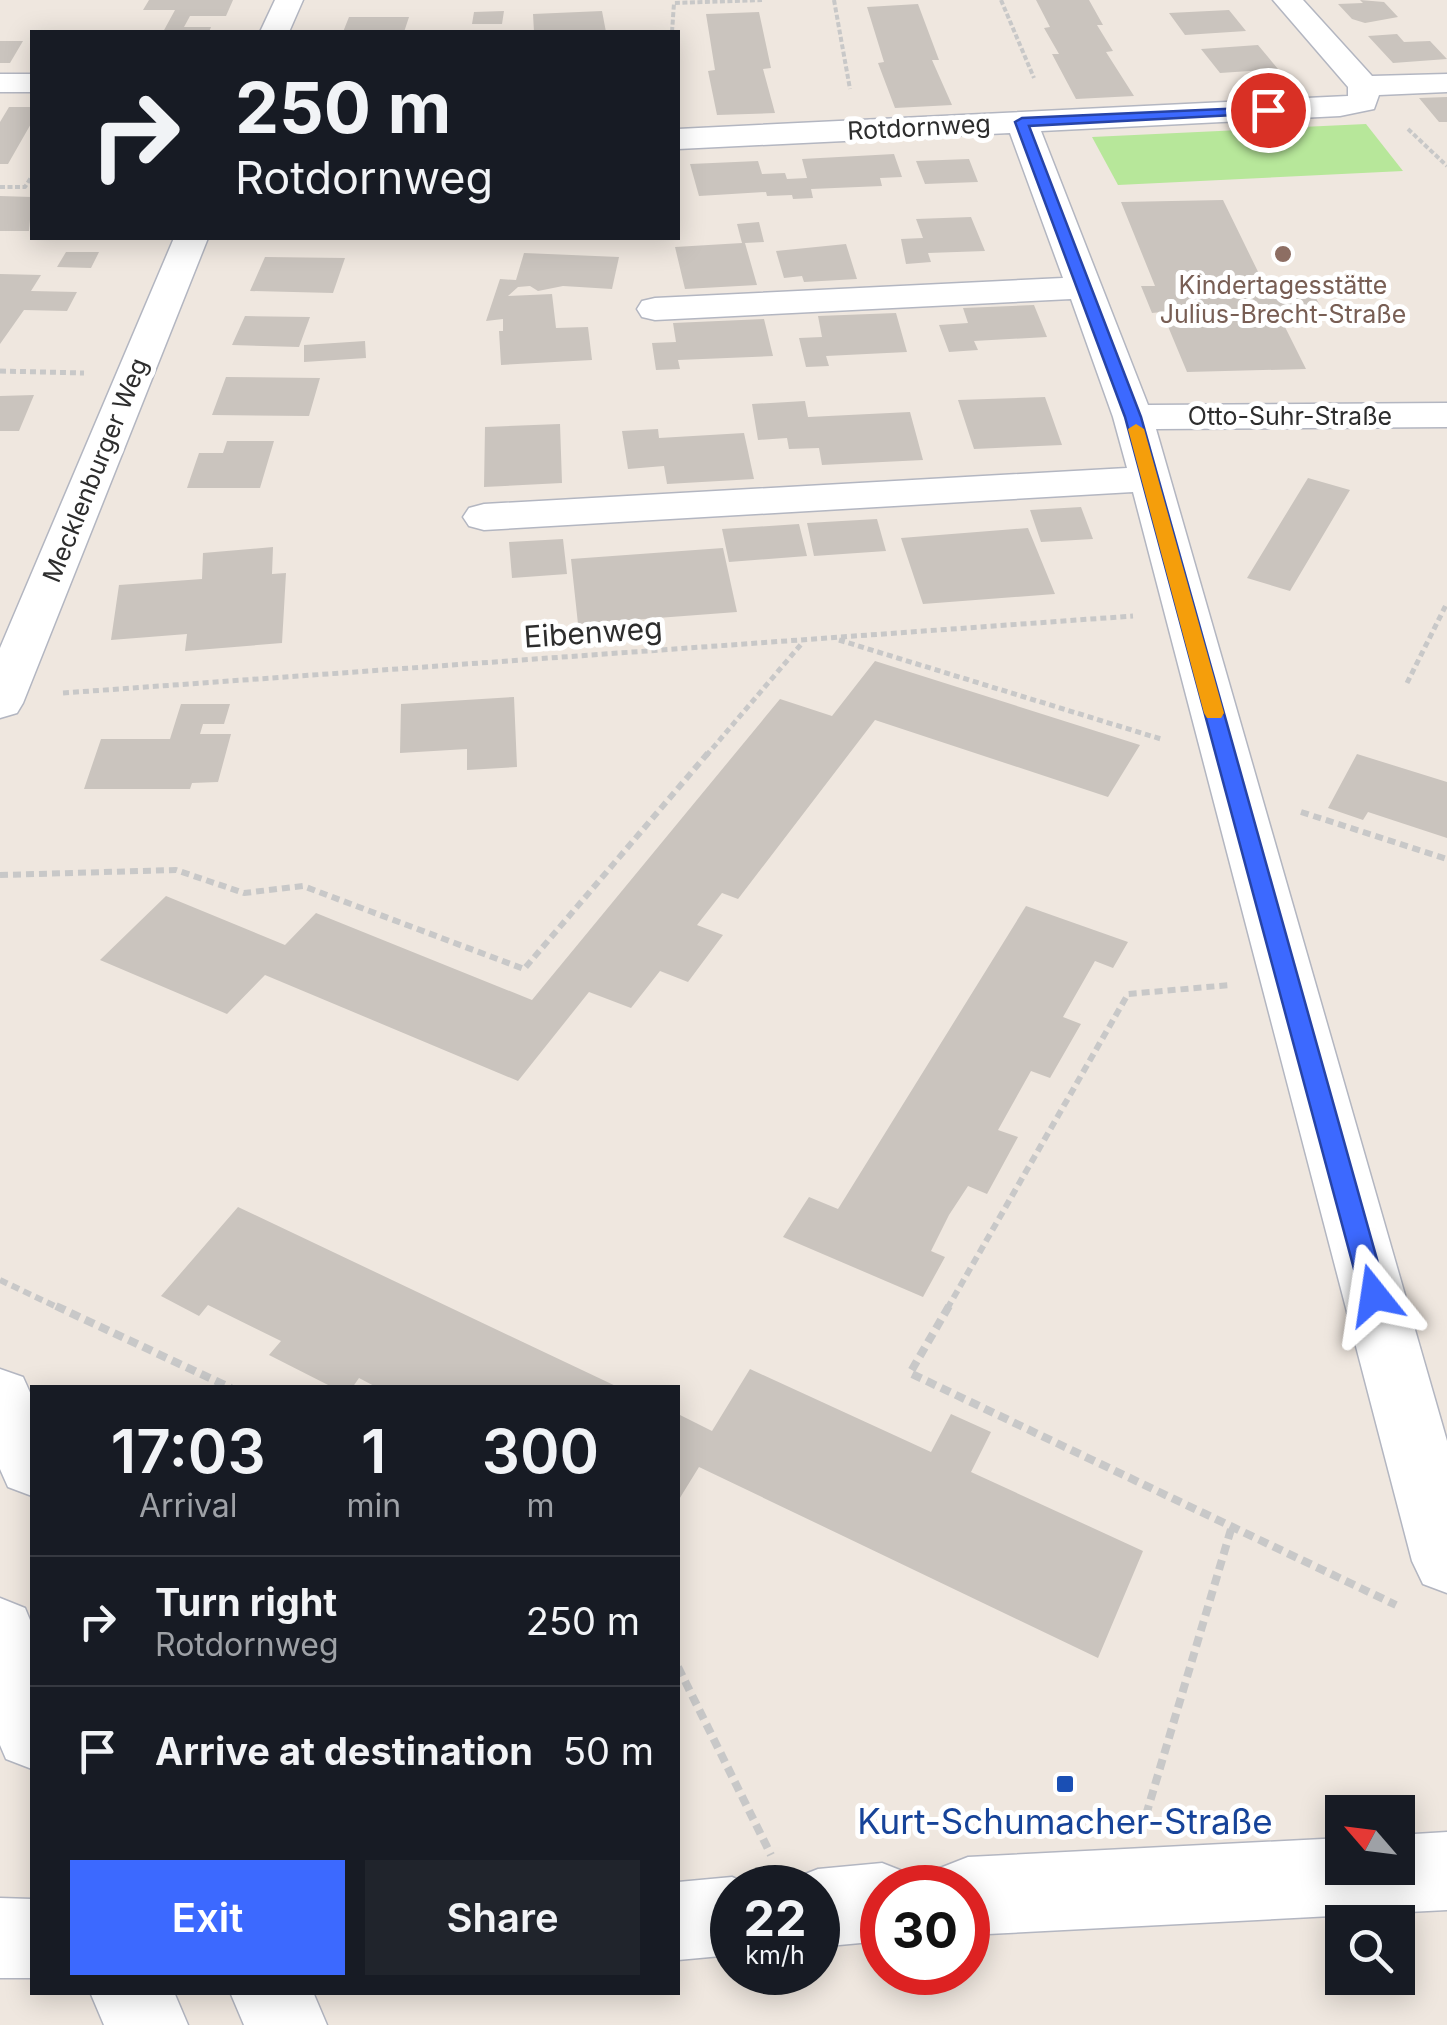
<!DOCTYPE html>
<meta charset="utf-8">
<style>
body{margin:0;font-family:Inter,sans-serif;background:#20242c;color:#f1f3f6;height:100vh;display:flex;flex-direction:column;font-size:38px;white-space:nowrap}
*{box-sizing:border-box;margin:0}
p{font-size:32px;color:#9ea1a6}
.icon{flex:none;width:55px;height:55px;fill:none;stroke:currentColor;stroke-width:2;stroke-linecap:round;stroke-linejoin:round}
.map{position:relative;flex:1;overflow:hidden}
.details{position:absolute;left:30px;top:1385px;width:650px;height:610px;display:flex;flex-direction:column;background:#171b24;border-radius:0px;box-shadow:0 5px 25px #0003}
.details>*{flex:none}
.top-card{position:absolute;left:30px;top:30px;width:650px;height:210px;border-radius:0px;box-shadow:0 5px 25px #0003;background:#171b24;color:#f1f3f6;overflow:hidden}
.needle{width:65px;rotate:298deg}
.fabs{position:absolute;left:1325px;top:1795px;display:grid;gap:20px}
.fabs a{display:grid;place-items:center;width:90px;height:90px;border-radius:0px;background:#171b24;box-shadow:0 5px 25px #0003;font-size:50px}
.speed{position:absolute;left:710px;top:1865px;display:flex;gap:20px;font-size:50px;font-weight:700;text-align:center}
.speed>*{display:grid;place-content:center;width:130px;height:130px;border-radius:50%;background:#171b24;box-shadow:0 5px 25px #0003;line-height:1}
.speed small{font-size:25px;font-weight:400}
.speed .limit{border:15px solid #d22;background:#fff;color:#111}
.pin{position:absolute;display:grid;place-items:center;width:85px;height:85px;color:#fff;margin:-42px;border:5px solid #fff;border-radius:50%;box-shadow:0 2px 10px #0007}
.me{position:absolute;width:110px;margin:-55px;rotate:345deg;stroke-linejoin:round;filter:drop-shadow(0 0 8px #0008)}
.turn{display:flex;align-items:center;gap:35px;height:210px;padding:0 40px;font-size:45px}
.turn .icon{width:130px;height:130px;stroke-width:2.5}
.turn b{display:block;font-size:70px;line-height:85px}
.eta{display:flex;justify-content:space-evenly;align-items:center;height:170px;text-align:center}
.eta b{font-size:60px;font-weight:600;line-height:70px}
.action{display:flex;gap:20px;margin-top:auto;padding:20px 40px}
.action a{flex:1;height:115px;border-radius:0px;background:#3c69ff;color:#fff;font-size:40px;font-weight:600;line-height:115px;text-align:center}
.action a+a{background:#20242c;color:#f1f3f6}
ul{padding:0;list-style:none}
li{display:flex;align-items:center;gap:30px;height:130px;padding:0 40px;border-top:2px solid #363941}
li div{flex:1}
li b{display:block;font-size:38px}
li em{font-style:normal}
.map>svg:first-child{display:block}
</style>
<div class="map">
<svg width="1447" height="2025" viewBox="0 0 1447 2025">
<rect width="100%" height="100%" fill="#efe7df"/>
<path fill="#b7e79a" d="M1366 124 1403 171 1118 185 1092 137Z"/>
<path fill="#cac4be" d="M149 0H233L226 16H190L184 27H211L209 32H163L175 10H143Z
M1036 0H1089L1103 25H1097L1113 51 1106 52 1134 96 1076 99 1052 54H1059L1044 28 1050 27Z
M1360 0 1384 2 1398 17 1365 23 1352 19 1338 4 1363 3Z
M918 4 939 60H932L952 105 895 108 878 63 884 62 867 7Z
M1229 10 1246 31 1185 35 1169 13Z
M504 11 502 24H472L474 12Z
M602 11 606 32H534L533 14Z
M759 12 771 68 763 69 775 113 717 115 708 71 715 70 706 14Z
M349 17H409L404 32H343Z
M1397 34 1404 42 1430 41 1447 59 1393 63 1368 36Z
M0 41H23L10 63H0Z
M1258 45 1278 69 1220 73 1201 49Z
M1294 86 1305 99 1243 103 1234 90Z
M1447 97V122H1439L1419 98Z
M9 107H32V122L8 164H0V122Z
M894 154 902 177 880 178 882 186 811 189 813 198 793 199 792 195 767 196 766 192 699 196 690 164 758 161 762 174 785 173 787 179 807 178 802 159Z
M969 159 978 182 925 184 916 161Z
M0 196 32 197 29 231H0Z
M1223 200 1264 284 1308 282 1321 308 1276 309 1306 369 1187 372 1162 312 1152 313 1141 286H1155L1121 202Z
M971 217 985 251 928 253 931 262 906 264 901 239 923 238 916 219Z
M759 222 764 242 745 243 757 285 685 289 675 247 742 243 737 224Z
M846 244 857 279 804 282 802 276 784 278 776 251Z
M66 252H99L91 268 57 267Z
M524 253 619 257 612 289 563 286 538 291 530 286 518 287 508 296 552 294 556 328 588 327 592 360 501 365 499 331H503V319L486 321 500 279 516 280Z
M265 257 345 258 333 293 250 291Z
M0 274 41 275 31 291 77 292 67 311 24 310 0 344Z
M1034 305 1047 337 974 341 978 350 949 352 939 325 968 323 963 308Z
M896 313 907 352 826 356 829 366 806 367 799 338 822 337 818 316Z
M245 316 310 317 299 347 232 345Z
M764 319 773 356 678 360 680 369 656 370 652 343 676 342 673 323Z
M365 341 366 358 304 362V345Z
M226 377 320 378 309 416 212 415Z
M34 395 19 431H0V396Z
M1045 397 1062 445 974 449 958 400Z
M805 401 808 417 910 412 923 460 822 465 819 448 789 449 787 438 758 440 752 404Z
M560 424 562 483 484 487 485 427Z
M658 429 659 438 744 433 754 479 667 484 664 466 628 469 622 431Z
M227 441H274L260 488H187L199 453H223Z
M1308 478 1350 490 1290 591 1247 578Z
M1081 507 1093 539 1041 542 1030 510Z
M877 519 886 551 814 556 807 523Z
M799 524 807 556 729 562 722 529Z
M1028 528 1055 594 923 604 901 538Z
M563 539 567 574 512 578 509 542Z
M273 547 272 574 286 573 282 643 185 651 187 634 111 640 119 585 202 579 203 553Z
M723 548 737 612 578 624 571 559Z
M875 661 1140 745 1108 797 875 720 738 899 722 893 697 925 723 935 688 982 660 971 631 1008 589 992 518 1081 265 975 227 1014 100 960 166 896 285 945 316 913 532 1000 780 699 832 716Z
M514 697 517 767 467 770V749L400 753 401 704Z
M181 704H230L224 724H203L200 734H231L218 782 192 783 190 789H84L101 739H170Z
M1357 754 1447 782V838L1368 812 1363 820 1328 808Z
M1026 906 1128 942 1113 968 1095 961 1063 1017 1081 1024 1050 1078 1031 1071 998 1130 1018 1137 987 1194 968 1186 949 1215 931 1251 945 1257 923 1297 783 1237 809 1197 838 1209Z
M238 1207 620 1388H378L359 1378 352 1388H334L269 1355 281 1341 208 1305 199 1316 161 1296Z
M750 1369 931 1452 951 1414 991 1432 971 1472 1143 1551 1098 1658 699 1467 678 1501V1414L712 1431Z"/>
<g fill="none" stroke-linecap="round" stroke-linejoin="round">
<g stroke="#b3b6c1" stroke-width="3">
<path id="minor" d="M275 0H303L289 32H260Z
M1273 0H1303L1372 76 1447 74V92L1379 95 1374 109 1340 116 1041 131 1148 405 1447 403V427L1156 429 1447 1441V1593L1423 1584 1412 1561 1133 492 484 530 469 526 463 517 469 508 484 504 1127 468 1113 417 1071 299 655 320 642 317 637 309 642 301 655 298 1063 278 1010 133 678 149V129L1348 96V87Z
M0 74H32V92H0Z
M174 238H208L23 703 17 713 0 718V648Z
M0 1369 23 1377 32 1397V1496L8 1487 0 1469Z
M0 1598 25 1608 32 1625V1769L6 1759 0 1745Z
M1447 1832V1910L968 1935V1888H933L940 1868 968 1857 1342 1838V1868H1398V1835Z
M882 1863 910 1874 915 1888H882V1941L818 1947V1888H787L790 1880 818 1869Z
M732 1877 758 1888H732V1955L678 1960V1882Z
M0 1898 32 1899V1978H0Z
M90 1992H174L188 2025H104Z
M230 1992H313L327 2025H244Z"/>
</g>
<path stroke="#c8c8c8" stroke-width="4" stroke-dasharray="5 2.5" stroke-linecap="butt" d="M834 0 850 89
M1001 0 1034 78
M672 32 674 3 762 0
M1408 129 1447 166
M0 187H25L32 176"/>
<path stroke="#c8c8c8" stroke-width="5" stroke-dasharray="6 4" stroke-linecap="butt" d="M0 371 84 373
M839 640 1161 739
M1407 683 1447 603
M63 693 1133 616
M706 756 803 642"/>
<path stroke="#c8c8c8" stroke-width="6" stroke-dasharray="8 5" stroke-linecap="butt" d="M1301 812 1447 859
M0 875 176 870 244 893 303 886 524 969 708 753
M0 1280 61 1309
M947 1309 1128 994 1230 985"/>
<path stroke="#c8c8c8" stroke-width="8" stroke-dasharray="10 6" stroke-linecap="butt" d="M56 1306 231 1388
M949 1306 910 1373 1396 1605
M678 1667 771 1855
M1146 1815 1232 1526"/>
<use href="#minor" fill="#fff" fill-rule="evenodd"/>
</g>
<path fill="#3c69ff" stroke="#2744a6" stroke-width="2.5" d="M1268 107 1275 110 1273 113 1029 126 1141 417 1387 1295 1383 1303 1374 1306 1365 1303 1361 1295 1125 417 1015 122 1022 118Z"/>
<path fill="#f59e0b" d="M1136 424 1144 429 1224 713 1221 718H1207L1204 713 1128 429Z"/>
<circle fill="#8d6e63" stroke="#fff" stroke-width="4" cx="1283" cy="254" r="10"/>
<rect fill="#1a4fb4" stroke="#fff" stroke-width="4" x="1055" y="1774" width="20" height="20" rx="5"/>
<g text-anchor="middle" dominant-baseline="central" stroke-width="10" stroke-linejoin="round" paint-order="stroke">
<g font-size="25" fill="#2d2d2d" stroke="#fff">
<text transform="translate(919 127) rotate(-3)">Rotdornweg</text>
<text x="1290" y="416">Otto-Suhr-Straße</text>
<text transform="translate(95 470) rotate(-68)">Mecklenburger Weg</text>
</g>
<g font-size="25" fill="#785e54" stroke="#fff">
<text x="1283" y="285">Kindertagesstätte<tspan x="1283" dy="29">Julius-Brecht-Straße</tspan></text>
</g>
<g font-size="30" fill="#2d2d2d" stroke="#fff">
<text transform="translate(593 632) rotate(-4)">Eibenweg</text>
</g>
<g font-size="35" fill="#164399" stroke="#fff">
<text x="1065" y="1821">Kurt-Schumacher-Straße</text>
</g>
</g>
</svg>
<div class="fabs">
<a><svg class="needle" viewBox="-14 -14 28 28"><path d="M0-13l5 13h-10z" fill="#e53935"/><path d="M0 13l5-13h-10z" fill="#9ea1a6"/></svg></a>
<a><svg class="icon" aria-label="search" viewBox="0 0 24 24"><circle cx="10" cy="10" r="6"/><path d="M15 15l6 6"/></svg></a>
</div>
<div class="speed"><div>22<small>km/h</small></div><div class="limit">30</div></div>
<div class="pin" style="left:1268px;top:110px;background:#d93025"><svg class="icon" aria-label="arrive" viewBox="0 0 24 24"><path d="M6 21V4h12l-3 4 3 4H6"/></svg></div>
<svg class="me" style="left:1374px;top:1295px" viewBox="-20 -20 40 40"><path d="M0-17L14 15 0 8-14 15z" fill="#3c69ff" stroke="#fff" stroke-width="4"/></svg>
<div class="top-card">
<div class="turn"><svg class="icon" aria-label="right" viewBox="0 0 24 24"><path d="M7 20v-9h11M14 6l5 5-5 5"/></svg><div><b>250 m</b>Rotdornweg</div></div>
</div>
<section class="details">
<div class="eta">
<div><b>17:03</b><p>Arrival</p></div>
<div><b>1</b><p>min</p></div>
<div><b>300</b><p>m</p></div>
</div>
<ul>
<li><svg class="icon" aria-label="right" viewBox="0 0 24 24"><path d="M7 20v-9h11M14 6l5 5-5 5"/></svg><div><b>Turn right</b><p>Rotdornweg</p></div><em>250 m</em></li>
<li><svg class="icon" aria-label="arrive" viewBox="0 0 24 24"><path d="M6 21V4h12l-3 4 3 4H6"/></svg><div><b>Arrive at destination</b></div><em>50 m</em></li>
</ul>
<div class="action"><a>Exit</a><a>Share</a></div>
</section>
</div>
